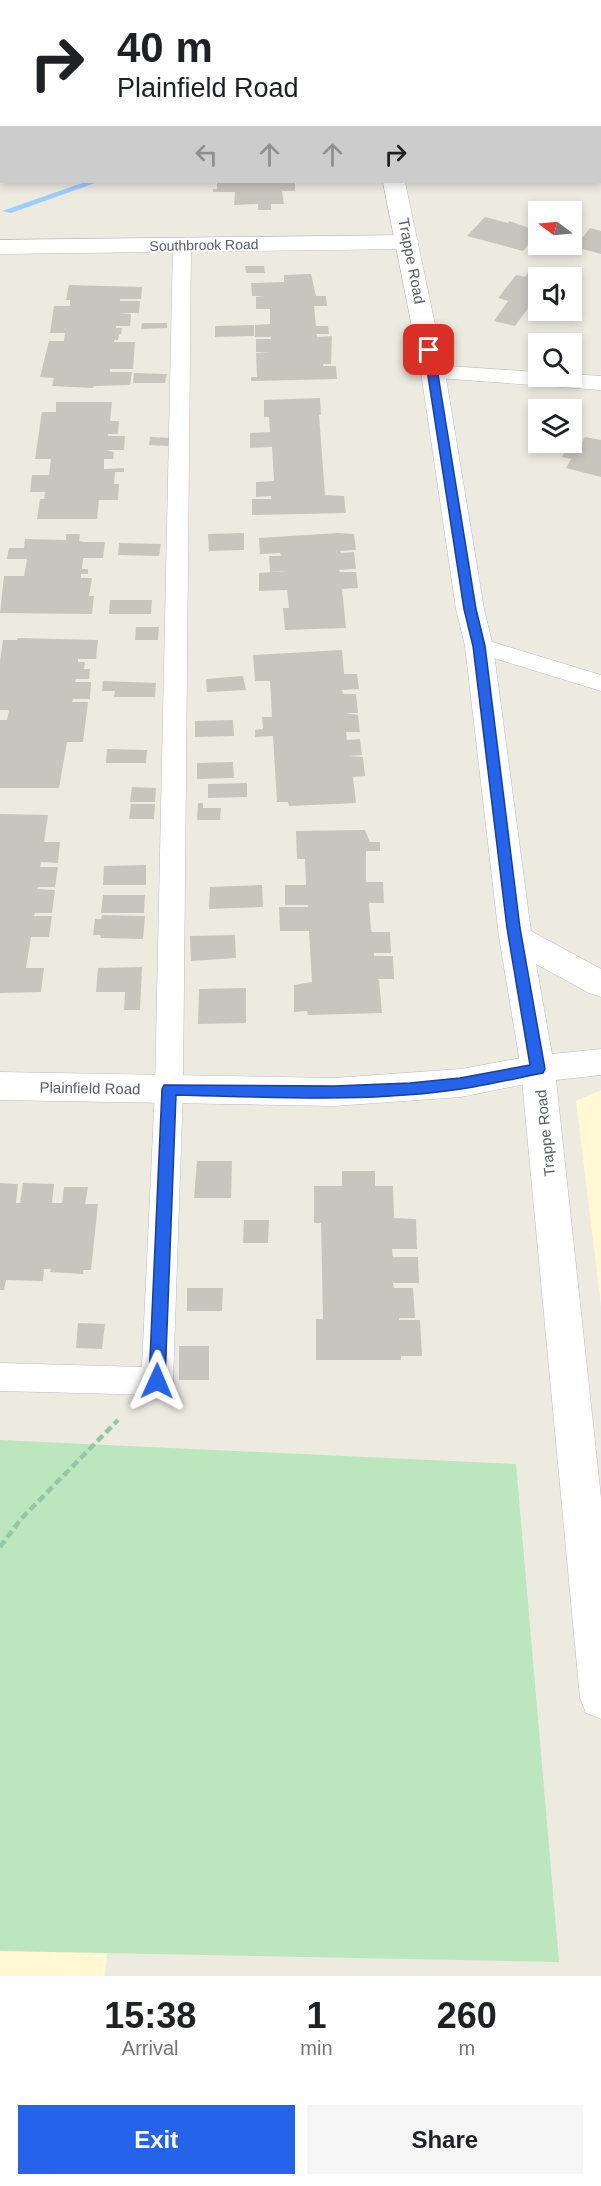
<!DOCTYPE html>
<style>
body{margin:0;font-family:Arial,sans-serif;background:#f6f6f6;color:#202124;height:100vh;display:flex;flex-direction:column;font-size:22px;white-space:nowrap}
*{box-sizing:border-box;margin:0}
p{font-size:20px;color:#757577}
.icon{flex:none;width:33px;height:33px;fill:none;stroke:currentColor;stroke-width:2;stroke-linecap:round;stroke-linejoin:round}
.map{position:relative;height:1976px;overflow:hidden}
.drawer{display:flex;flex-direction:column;background:#fff;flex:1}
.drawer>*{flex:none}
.guide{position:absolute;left:0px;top:0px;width:602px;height:183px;box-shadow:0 3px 9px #0003;background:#fff;color:#202124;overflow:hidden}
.needle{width:39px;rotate:286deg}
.tools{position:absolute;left:528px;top:201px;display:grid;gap:12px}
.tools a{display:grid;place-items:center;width:54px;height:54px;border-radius:0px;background:#fff;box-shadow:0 3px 9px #0003;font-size:30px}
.pin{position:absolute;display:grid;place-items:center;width:51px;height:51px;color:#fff;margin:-26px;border-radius:12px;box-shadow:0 3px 9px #0006}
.me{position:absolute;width:66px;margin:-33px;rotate:1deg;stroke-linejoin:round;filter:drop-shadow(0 0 4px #0008)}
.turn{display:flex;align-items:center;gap:21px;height:126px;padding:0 18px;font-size:27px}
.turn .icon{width:78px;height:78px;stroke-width:2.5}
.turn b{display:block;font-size:42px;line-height:51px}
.lanes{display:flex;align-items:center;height:57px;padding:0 18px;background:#0003;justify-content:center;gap:30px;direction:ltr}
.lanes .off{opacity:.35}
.eta{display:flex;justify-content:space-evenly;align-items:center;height:102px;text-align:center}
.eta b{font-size:36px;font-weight:700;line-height:42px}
.primary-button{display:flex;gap:12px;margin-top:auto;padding:12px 18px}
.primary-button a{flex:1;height:69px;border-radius:0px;background:#2563eb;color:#fff;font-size:24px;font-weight:700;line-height:69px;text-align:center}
.primary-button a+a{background:#f6f6f6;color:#202124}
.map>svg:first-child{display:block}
</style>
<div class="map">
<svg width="601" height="1976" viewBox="0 0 601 1976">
<rect width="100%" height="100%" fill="#edebe0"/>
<path fill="#fff8d3" d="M601 1090V1306L576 1101Z
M0 1942 108 1944 105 1976H0Z"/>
<path fill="#bbe6be" d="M0 1440 516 1464 559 1962 0 1951Z"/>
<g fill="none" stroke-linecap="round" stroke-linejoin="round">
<path fill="#9ecdff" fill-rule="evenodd" d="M80 0H88V2H80Z
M85 182H98L11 213 2 211Z"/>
</g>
<path fill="#c8c5bd" d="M217 182H295V191H282L284 204H271V210H258V204L234 205 235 192H213V189H217Z
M485 217 508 223 509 221 538 231V240H532L523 251 467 236Z
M590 228 601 231V254L575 247Z
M245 266H264L265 273H246Z
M530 269 554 275 552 278H538V309L529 307 515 326 494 321 508 301 498 298 516 275 525 277Z
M311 274 316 296H326L327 306H314L316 326H328L329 334H317V337L332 336 331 364H323V366H336L337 379 251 381V377H257L256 353 270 352H256V339H271V337H255V325L270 324V309H256V297L264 296H252L251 283 284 282V275Z
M69 285 142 287 141 299H120V301H140L139 313H118L131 314 130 326H116V328H122L121 334H119L118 340H114V342H135L133 369H110V372H132L130 385 94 386 93 388 52 386 54 378 40 377 49 341H64L65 333H50L54 306H70V300H66Z
M142 323H167V328L141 329Z
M254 325V336L215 337V326Z
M134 373 167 374 165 383H133Z
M320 398 321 415H319L325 495 344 496 346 513 252 515V499H271V496L256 497V482L274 481 272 447 250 448V433L270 432 269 417H264V400Z
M56 402H112L110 421H119L118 434H108V436H125L124 450H106L114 452 113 459H104V469L124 468V472H115L114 484H119L118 500H99L97 519H37L40 499H44L45 492H30L32 475H49L51 459H35L42 412H56Z
M150 437 171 438 170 446 149 445Z
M585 437 601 440V477L566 468 571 459 562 457 568 446 578 449Z
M244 533V550L209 551 208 534Z
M338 533 354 534 356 550 340 551 341 553 354 552 356 569 339 570 340 572H356L358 588 342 589 346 628 285 630 283 608H289L287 590 259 591V573L287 571 270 572 269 556H281L280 553 260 554 259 538Z
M66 534H80L79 541 84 542H105L103 558H83L82 569H88V574H81V578H92L89 596H94L92 614 0 613 4 576H24L27 559H7L9 548H24L25 539 66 540Z
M119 543 161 544 159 556 118 555Z
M110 600H152L151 614H109Z
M136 627H159L158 640H135Z
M18 638 98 640 96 659H78V662H85L84 669H90L89 679H76L75 682H91L90 699H73L72 702H88L83 742H67L59 788H0V720H7L9 710H0V661L3 640H17Z
M342 650 344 674H357L359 689 342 690 343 694H356L358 713H345L358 715 360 732H346L347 740 360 739 362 755 349 756 363 757 365 776 353 777 356 803 289 806 288 802H277L273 736 255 737V730L263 729 262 717H272L270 681H255L253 655Z
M243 676 246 690 207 692 206 679Z
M103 681 156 683 155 697H114L115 691H102Z
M233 720 234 736 195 737V721Z
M107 749 147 750 146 763H106Z
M233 762 234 778 197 779V763Z
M247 783V797L208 798V784Z
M132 787 156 788 155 802H130Z
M198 803H203V808H221L220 820H197Z
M131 804H155L154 819H129Z
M0 814 48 815 44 842H60L58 863 41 862 40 867H58L55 887H38L37 889 55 890 52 913H35L34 916H52L49 937H31L26 968H44L41 992 0 993Z
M365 830 370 842H380V851H366V882H383L384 903H369L371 930 372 932H390L391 953H374V956H393L394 979H377L379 980 382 1013 308 1015 307 1011 294 1012V985L312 982 309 931H280L279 907H308V905H285V885H306L305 859H297L296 831Z
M146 865V885H103L104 866Z
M262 885 263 907 209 909 210 887Z
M103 895H145L144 913H101Z
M102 915 145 916 143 939 101 938 100 935H93L95 919H101Z
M235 935 236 958 191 961 190 936Z
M142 967 140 1010H124L125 992H96L98 968Z
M246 988V1023L198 1024 199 989Z
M197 1161H232L231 1198H194Z
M342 1171H375V1186H393L394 1218 416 1219 417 1249H392L393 1257H418L419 1283H393L394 1288H413L415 1318H399V1320H420L422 1356H401V1360H316V1319H323L321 1223H314V1186H342Z
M0 1183 18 1184 16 1203H20L23 1183 54 1184 52 1203H62L64 1187H88L85 1204H98L91 1270H83V1274L50 1272 51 1269H44L43 1281 6 1280 4 1290H0Z
M244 1220H269L268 1243H243Z
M187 1288H223L222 1311H187Z
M78 1323 105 1324 102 1349 76 1348Z
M179 1346H209V1380H179Z"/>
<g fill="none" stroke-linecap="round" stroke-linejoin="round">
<g stroke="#b8bac0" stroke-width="1">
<path id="service" d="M182 240 189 242 191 246 183 1089 173 1381 168 1391 157 1395 0 1391V1363L142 1367 155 1089 173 246 175 242Z
M479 638 601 675V691L471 651 467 646 471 641Z"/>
</g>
<g stroke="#b8bac0" stroke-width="1">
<path id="minor" d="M557 0H577L557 2Z
M408 235 416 237 419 242 416 247 408 249 0 254V240Z
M433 365 538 372V376H572V374L601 376V390L424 377 421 372 424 367Z
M538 1055 550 1059 555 1069 550 1079 461 1097 334 1106 0 1100V1072L334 1078 461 1069Z"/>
</g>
<g stroke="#b8bac0" stroke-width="1">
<path id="tertiary" d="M288 0H308V2H288Z
M383 182H405L445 372 484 609 493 646 531 931 601 969V997L589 993 536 964 552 1054 601 1049V1075L556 1080 601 1498V1719L586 1713 580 1698 521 1069 499 937 465 646 456 609 421 372Z"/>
</g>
<path stroke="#93c7a6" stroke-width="4.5" stroke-dasharray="8 4" stroke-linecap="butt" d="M0 1547 21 1519 118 1420"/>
<use href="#service" fill="#fff" fill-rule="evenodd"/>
<use href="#minor" fill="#fff" fill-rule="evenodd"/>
<use href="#tertiary" fill="#fff" fill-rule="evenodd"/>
</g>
<path fill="#2563eb" stroke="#184099" stroke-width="1.5" d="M429 347 434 350 476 609 485 646 520 928 545 1069 543 1073 538 1074C513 1079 487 1085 461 1089 367 1103 270 1097 176 1095L165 1381 162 1386 157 1388 151 1386 149 1381 162 1089 164 1085 334 1086 410 1083 460 1078 530 1065 507 928 473 646 464 609 424 350Z"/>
<g text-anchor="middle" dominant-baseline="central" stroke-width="4.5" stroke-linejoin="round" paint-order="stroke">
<g font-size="14" fill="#595c62" stroke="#fff">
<text transform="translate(204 245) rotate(-1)">Southbrook Road</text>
</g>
<g font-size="15" fill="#595c62" stroke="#fff">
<text transform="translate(412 261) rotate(79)">Trappe Road</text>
<text transform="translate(90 1088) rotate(1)">Plainfield Road</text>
<text transform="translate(545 1133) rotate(-96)">Trappe Road</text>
</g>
</g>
</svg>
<div class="tools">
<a><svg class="needle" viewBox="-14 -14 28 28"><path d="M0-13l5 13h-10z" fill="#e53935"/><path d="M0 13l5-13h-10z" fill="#757577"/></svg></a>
<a><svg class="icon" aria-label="sound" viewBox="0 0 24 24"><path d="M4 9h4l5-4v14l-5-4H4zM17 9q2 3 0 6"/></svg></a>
<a><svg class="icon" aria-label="search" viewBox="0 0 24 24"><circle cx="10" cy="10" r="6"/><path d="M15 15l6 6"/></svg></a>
<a><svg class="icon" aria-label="layers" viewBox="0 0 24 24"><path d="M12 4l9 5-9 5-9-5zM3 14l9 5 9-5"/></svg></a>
</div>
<div class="pin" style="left:429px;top:350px;background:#d93025"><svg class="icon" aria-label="arrive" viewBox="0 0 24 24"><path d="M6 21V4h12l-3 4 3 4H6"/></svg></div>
<svg class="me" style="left:157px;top:1381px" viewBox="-20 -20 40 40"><path d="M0-17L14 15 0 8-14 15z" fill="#2563eb" stroke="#fff" stroke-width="4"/></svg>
<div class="guide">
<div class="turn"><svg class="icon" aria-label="right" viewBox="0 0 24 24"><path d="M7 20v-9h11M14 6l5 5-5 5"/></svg><div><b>40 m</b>Plainfield Road</div></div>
<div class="lanes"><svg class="icon off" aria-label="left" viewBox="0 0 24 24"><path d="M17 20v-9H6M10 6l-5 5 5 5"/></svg><svg class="icon off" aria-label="ahead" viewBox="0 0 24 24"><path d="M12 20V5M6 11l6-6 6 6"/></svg><svg class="icon off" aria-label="ahead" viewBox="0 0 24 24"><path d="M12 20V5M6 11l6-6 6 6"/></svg><svg class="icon" aria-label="right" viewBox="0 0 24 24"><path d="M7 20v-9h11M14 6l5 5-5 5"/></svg></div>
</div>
</div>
<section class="drawer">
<div class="eta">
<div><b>15:38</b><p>Arrival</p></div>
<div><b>1</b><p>min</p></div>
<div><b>260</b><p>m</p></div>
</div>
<div class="primary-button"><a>Exit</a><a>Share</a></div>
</section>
